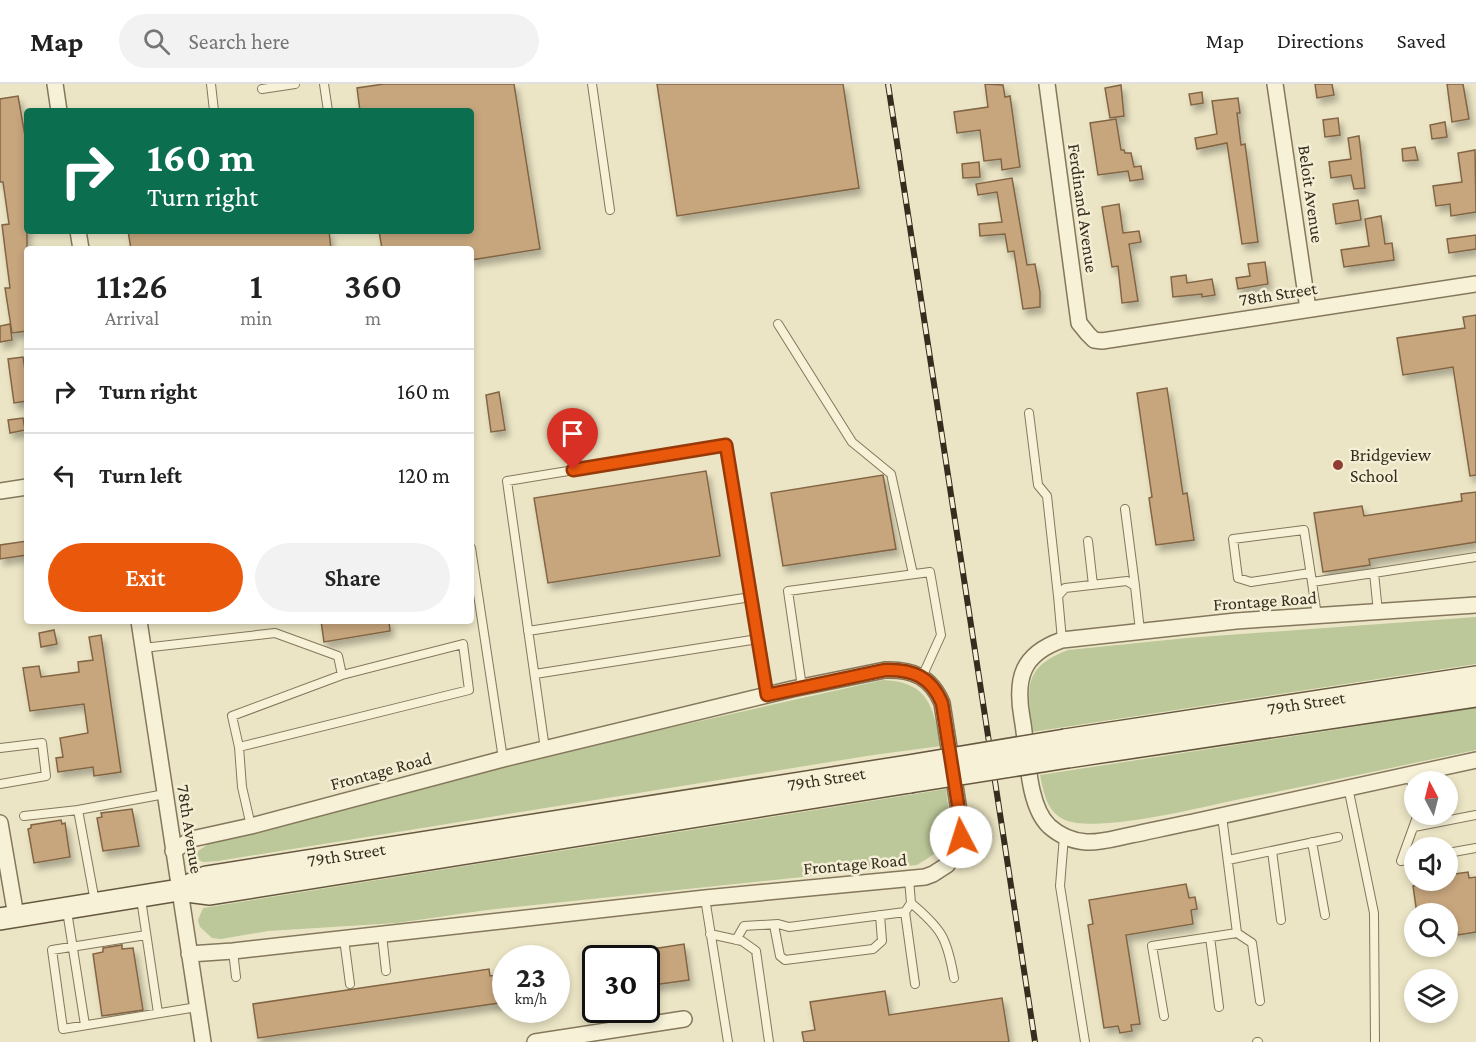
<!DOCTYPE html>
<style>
body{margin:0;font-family:"Crimson Pro",serif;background:#f2f2f2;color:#222;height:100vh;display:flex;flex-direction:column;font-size:22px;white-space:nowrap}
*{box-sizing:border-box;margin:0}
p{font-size:20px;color:#767676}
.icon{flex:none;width:33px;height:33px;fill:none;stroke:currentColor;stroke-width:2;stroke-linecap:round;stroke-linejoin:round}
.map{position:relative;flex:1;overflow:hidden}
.details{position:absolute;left:24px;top:162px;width:450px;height:378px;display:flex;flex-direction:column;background:#fff;border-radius:6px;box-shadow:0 3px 9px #0003}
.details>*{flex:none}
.guide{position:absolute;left:24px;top:24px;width:450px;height:126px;border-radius:6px;box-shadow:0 3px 9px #0003;background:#0b6e4f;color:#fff;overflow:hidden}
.needle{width:39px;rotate:353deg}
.tools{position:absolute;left:1404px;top:687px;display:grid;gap:12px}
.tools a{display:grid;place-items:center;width:54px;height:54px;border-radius:50%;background:#fff;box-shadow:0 3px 9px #0003;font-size:30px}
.speed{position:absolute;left:492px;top:861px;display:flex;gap:12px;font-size:30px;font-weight:700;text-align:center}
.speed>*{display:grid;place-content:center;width:78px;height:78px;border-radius:50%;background:#fff;box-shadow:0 3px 9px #0003;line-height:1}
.speed small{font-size:15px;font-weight:400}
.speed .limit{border:3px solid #111;border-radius:9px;background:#fff;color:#111}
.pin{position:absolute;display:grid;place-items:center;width:51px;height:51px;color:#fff;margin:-62px -26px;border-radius:50% 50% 50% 0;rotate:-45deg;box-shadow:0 0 6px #0007}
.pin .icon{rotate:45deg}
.me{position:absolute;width:66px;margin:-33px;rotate:355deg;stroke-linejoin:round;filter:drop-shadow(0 0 4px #0008)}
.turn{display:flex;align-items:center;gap:21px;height:126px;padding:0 24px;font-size:27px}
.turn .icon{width:78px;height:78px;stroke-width:2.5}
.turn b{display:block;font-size:42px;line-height:51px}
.eta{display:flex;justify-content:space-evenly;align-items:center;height:102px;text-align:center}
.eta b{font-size:36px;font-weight:600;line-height:42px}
.action{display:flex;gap:12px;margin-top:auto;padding:12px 24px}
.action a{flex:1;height:69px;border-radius:36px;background:#ea580c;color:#fff;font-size:24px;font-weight:600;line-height:69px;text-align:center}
.action a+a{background:#f2f2f2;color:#222}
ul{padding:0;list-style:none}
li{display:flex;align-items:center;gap:18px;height:84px;padding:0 24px;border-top:2px solid #e0e0e0}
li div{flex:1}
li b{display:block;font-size:22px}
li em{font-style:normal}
header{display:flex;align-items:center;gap:36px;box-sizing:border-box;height:84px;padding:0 30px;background:#fff;border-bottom:2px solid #e0e0e0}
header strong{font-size:28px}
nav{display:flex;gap:33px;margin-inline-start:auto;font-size:21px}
.search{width:420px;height:54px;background:#f2f2f2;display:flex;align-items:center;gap:15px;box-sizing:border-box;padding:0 21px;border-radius:33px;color:#767676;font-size:22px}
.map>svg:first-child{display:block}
</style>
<header>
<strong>Map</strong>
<div class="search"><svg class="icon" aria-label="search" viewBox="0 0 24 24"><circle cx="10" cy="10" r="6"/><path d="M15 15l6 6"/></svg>Search here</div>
<nav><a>Map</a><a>Directions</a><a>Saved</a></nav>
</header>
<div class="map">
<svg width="1476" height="958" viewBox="0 0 1476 958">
<defs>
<filter id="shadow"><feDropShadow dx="3.5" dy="6" stdDeviation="3" flood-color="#0004"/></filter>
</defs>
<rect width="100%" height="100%" fill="#ebe5c5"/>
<path fill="#bcc899" d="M1476 533V580L1032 648C1028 605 1021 584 1068 566L1187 554Z
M883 596C929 598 933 623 941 662L873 671 218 777 203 778 195 774 198 767 213 757 308 731 651 648Z
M1476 624V666C1394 683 1313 701 1231 717 1194 725 1097 749 1065 736 1046 727 1044 709 1040 691Z
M946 705C951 749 959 757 917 781L487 826 397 839 268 847 221 855 212 854 200 843 198 836 203 824Z"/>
<path fill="#c7a67d" stroke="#826544" stroke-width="1.5" filter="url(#shadow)" d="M384 0H514L540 165 471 176V165H382L379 147H471V27H360L357 4Z
M657 0H843L859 104 677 132Z
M985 0 1003 1 1005 13 1010 12 1020 83 1002 86 1001 75 984 77 980 46 957 49 954 28 988 23Z
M1315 0H1332L1334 11 1317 14Z
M1447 0H1463L1469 35 1452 38Z
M1121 1 1124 32 1110 34 1105 4Z
M1202 8 1203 19 1191 21 1189 10Z
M18 12 27 63V247L12 249 5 204H10L2 141 9 140 3 98H0V15Z
M1238 14 1240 29H1237L1241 61 1245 60 1258 158 1242 160 1227 59 1197 65 1195 54 1217 50 1212 17Z
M1338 34 1340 51 1325 53 1323 36Z
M1116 35 1121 66H1124L1125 69H1131L1134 83 1141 82 1143 95 1130 97 1128 87 1098 91 1090 39Z
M1445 38 1447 53 1432 55 1430 41Z
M1359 52 1365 104 1354 105 1351 91 1331 94 1329 78 1351 75 1348 54Z
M1415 63 1418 76 1403 77 1402 65Z
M1475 66 1476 128 1451 132 1450 120 1436 122 1433 102 1462 98 1458 69Z
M979 78 980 93 963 94 962 80Z
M1012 94 1027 181 1035 180 1040 208V223L1023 225 1014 167 1008 168 1005 150 980 152 979 140 1002 138 997 108 978 111 976 100Z
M1358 116 1361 136 1336 140 1333 120Z
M1119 120 1123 149 1139 147 1141 158 1129 160 1138 217 1122 219 1118 182 1112 183 1102 123Z
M1381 132 1385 160 1392 159 1394 176 1344 183 1341 166 1369 162 1365 135Z
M128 147H329L331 165H131Z
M1476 151V165L1449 169 1447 155Z
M1265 178 1268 200 1238 205 1236 194 1250 192 1248 180Z
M1186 191 1187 199 1212 195 1215 211 1202 213V210L1173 213 1171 193Z
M1476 231V391L1470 392 1453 283 1403 291 1397 254 1465 244 1463 233Z
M10 240 12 256 0 258V242Z
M23 273 27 299V317L14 319 8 275Z
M1167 304 1183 410 1187 409 1194 456 1156 461 1149 414 1152 413 1137 309Z
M499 308 505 346 491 348 486 311Z
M23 334 25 346 10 349 8 336Z
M706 387 720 472 548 499 534 414Z
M883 391 896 465 783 482 771 409Z
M1476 408V458L1369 475 1370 481 1323 488 1314 429 1362 422 1364 432 1462 417 1461 410Z
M27 457V471L0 475V461Z
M321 537H389L390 547 324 558Z
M54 546 57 560 41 563 39 549Z
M101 551 121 688 94 692 93 683 58 688 56 674 63 673 60 654 88 649 84 620 30 627 23 584 39 582 41 593 79 588 78 578 93 576 89 553Z
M132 725 139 762 103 767 97 734 102 733 101 729Z
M61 736 62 740 65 739 70 773 34 779 28 745 31 744V741Z
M1468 788 1469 794 1476 793V848L1458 851 1457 846 1448 848V830H1417L1413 802 1448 797V791Z
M1186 800 1189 814 1195 813 1197 825 1191 826 1193 840 1126 851 1140 940 1131 941 1132 947 1120 949 1118 942 1104 944 1088 841 1093 840 1089 816Z
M684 860 689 896 646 902V866Z
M122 861V865L133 864 143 926 102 932 93 870 103 868V864Z
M489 885 490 892 506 890V918L258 954 253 920Z
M885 907 889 931 1002 914 1009 958H804L802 948 815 946 810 918Z"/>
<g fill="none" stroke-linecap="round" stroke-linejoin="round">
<g stroke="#85775c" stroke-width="10">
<path id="lane" d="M211 0 214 27
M324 0 328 27
M592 0 610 126
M262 5 295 0
M778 240 852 358 891 390 913 490
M1029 329 1038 401 1047 412 1058 512
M1125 425 1135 502
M1088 457 1093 501
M471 464 503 675
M1310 489 1251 498 1238 494 1233 455 1304 446 1312 498
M1374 489 1476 473
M1317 532 1312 498 1374 489 1378 528
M528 547 751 513
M1062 556 1058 512 1065 504 1127 497 1135 502 1140 547
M143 564 275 549 338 572 342 591 463 560 469 606 239 663 242 703 251 742
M535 590 758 555
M802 603 788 507 930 488 941 551 922 593
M239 663 232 632 342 591
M0 664 42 659 46 692 0 700
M545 665 507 397 726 361 767 611
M1410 690 1414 711
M1348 703 1374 829 1375 958
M24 732 78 726
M1414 743 1476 731
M1064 752 1060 802 1085 958
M1312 758 1325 831
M1272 767 1281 836
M1448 769 1476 764
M1414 775 1401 777 1418 730
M1228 776 1338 753
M909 795 911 819 905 828 915 900
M705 814 728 958
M141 815 158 929
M95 818 78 726 165 710
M911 819C942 845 947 854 954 894
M67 827 85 941
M774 841 780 872 785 876 873 865 882 857 880 831
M1237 849 1252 859 1260 917
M710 850 742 857 756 867 769 958
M146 851 52 866 63 945 197 923
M382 851 386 887
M1210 853 1219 923
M344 855 350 900
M736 856 744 842 778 840 789 843 905 828
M233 867 236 893
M1164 932 1152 862 1237 849 1222 732
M1257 958H1258"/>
</g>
<g stroke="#85775c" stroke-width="18">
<path id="street" d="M55 0 59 27
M1047 0 1079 239 1088 250 1094 256 1102 257 1476 200
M1275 0 1308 225
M78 147 81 165
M0 407 27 403
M1476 521 1236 537 1062 556C1022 570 1015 594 1022 634 1028 664 1026 720 1049 742 1059 751 1073 757 1086 758 1101 759 1116 754 1131 751 1151 747 1172 742 1193 738 1287 718 1381 696 1476 676
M139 537 203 958
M0 739 16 832
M173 767 192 755 251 742 503 675 792 605 885 586C913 585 931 593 942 619L962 746 955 768 947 781 933 790 925 793 705 814 233 867 189 870
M535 958 684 935"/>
</g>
<g stroke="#66583f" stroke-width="24">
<g id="secondary">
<path id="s1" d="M1065 656 1476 593"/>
<path d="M1068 673 1476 612"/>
<path id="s2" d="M179 806 206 793 908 682"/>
<path d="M0 835 179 806 210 810 910 698"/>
</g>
</g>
<use href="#lane" stroke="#f6f1d7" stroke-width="8"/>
<use href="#street" stroke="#f6f1d7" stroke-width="15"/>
<use href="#secondary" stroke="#f6f1d7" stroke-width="21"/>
<g stroke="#362d1f" stroke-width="6">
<path id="rail" d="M888 0 1035 958"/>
</g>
<use href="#rail" stroke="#f3eed4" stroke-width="4" stroke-dasharray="11" stroke-linecap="butt"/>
<g stroke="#66583f" stroke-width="24" stroke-linecap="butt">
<path id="secondary-bridge" d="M908 682 1065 656
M910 698 1068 673"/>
</g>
<use href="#secondary-bridge" stroke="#f6f1d7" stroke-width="21"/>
</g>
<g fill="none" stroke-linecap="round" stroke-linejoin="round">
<g stroke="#983908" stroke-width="15">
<path id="route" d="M573 386 726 361 767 611 885 586C913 585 931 593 942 619L962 746 961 753"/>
</g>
<use href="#route" stroke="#ea580c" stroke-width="10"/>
</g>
<circle fill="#903c30" stroke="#f3eed4" stroke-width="2" cx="1338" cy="381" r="6"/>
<g text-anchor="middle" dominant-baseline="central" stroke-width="5" stroke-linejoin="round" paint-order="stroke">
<g font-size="18" fill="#362d1f" stroke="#f3eed4">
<text transform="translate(1311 110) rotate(82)">Beloit Avenue</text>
<text transform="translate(1083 124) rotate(82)">Ferdinand Avenue</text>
<text transform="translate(1278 210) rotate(-9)">78th Street</text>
<text transform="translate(1265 517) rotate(-4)">Frontage Road</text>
<text stroke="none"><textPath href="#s1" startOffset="244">79th Street</textPath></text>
<text transform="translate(381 687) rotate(-15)">Frontage Road</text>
<text stroke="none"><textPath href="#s2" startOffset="658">79th Street</textPath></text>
<text transform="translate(190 745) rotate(81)">78th Avenue</text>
<text stroke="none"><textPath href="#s2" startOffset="172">79th Street</textPath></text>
<text transform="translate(855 780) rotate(-5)">Frontage Road</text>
</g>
<g font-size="18" fill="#362d1f" stroke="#f3eed4" text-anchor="start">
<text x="1350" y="371">Bridgeview<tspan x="1350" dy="21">School</tspan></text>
</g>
</g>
</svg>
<div class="tools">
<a><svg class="needle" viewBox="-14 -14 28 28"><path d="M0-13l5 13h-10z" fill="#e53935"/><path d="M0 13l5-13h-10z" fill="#767676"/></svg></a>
<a><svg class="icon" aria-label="sound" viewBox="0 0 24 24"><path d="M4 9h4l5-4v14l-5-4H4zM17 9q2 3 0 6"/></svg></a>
<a><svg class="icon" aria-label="search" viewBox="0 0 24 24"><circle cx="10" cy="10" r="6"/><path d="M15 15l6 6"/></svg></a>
<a><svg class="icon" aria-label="layers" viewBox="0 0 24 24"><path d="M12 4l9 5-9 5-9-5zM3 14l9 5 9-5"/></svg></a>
</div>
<div class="speed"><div>23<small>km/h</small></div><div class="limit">30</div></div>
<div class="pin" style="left:573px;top:386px;background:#d93025"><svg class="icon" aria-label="arrive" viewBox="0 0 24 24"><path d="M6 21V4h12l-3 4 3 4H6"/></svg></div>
<svg class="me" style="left:961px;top:753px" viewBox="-20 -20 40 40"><circle r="19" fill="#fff"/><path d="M0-13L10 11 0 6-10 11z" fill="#ea580c"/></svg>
<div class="guide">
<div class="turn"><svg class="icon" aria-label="right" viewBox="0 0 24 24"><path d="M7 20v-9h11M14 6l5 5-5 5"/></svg><div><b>160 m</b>Turn right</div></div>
</div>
<section class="details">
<div class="eta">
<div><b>11:26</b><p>Arrival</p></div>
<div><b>1</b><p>min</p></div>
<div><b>360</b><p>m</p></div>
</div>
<ul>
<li><svg class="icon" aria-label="right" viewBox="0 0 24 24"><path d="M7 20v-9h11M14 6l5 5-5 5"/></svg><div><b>Turn right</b></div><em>160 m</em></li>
<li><svg class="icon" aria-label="left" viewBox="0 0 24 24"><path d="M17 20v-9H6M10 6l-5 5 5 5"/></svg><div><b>Turn left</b></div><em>120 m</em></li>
</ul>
<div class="action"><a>Exit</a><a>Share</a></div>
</section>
</div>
